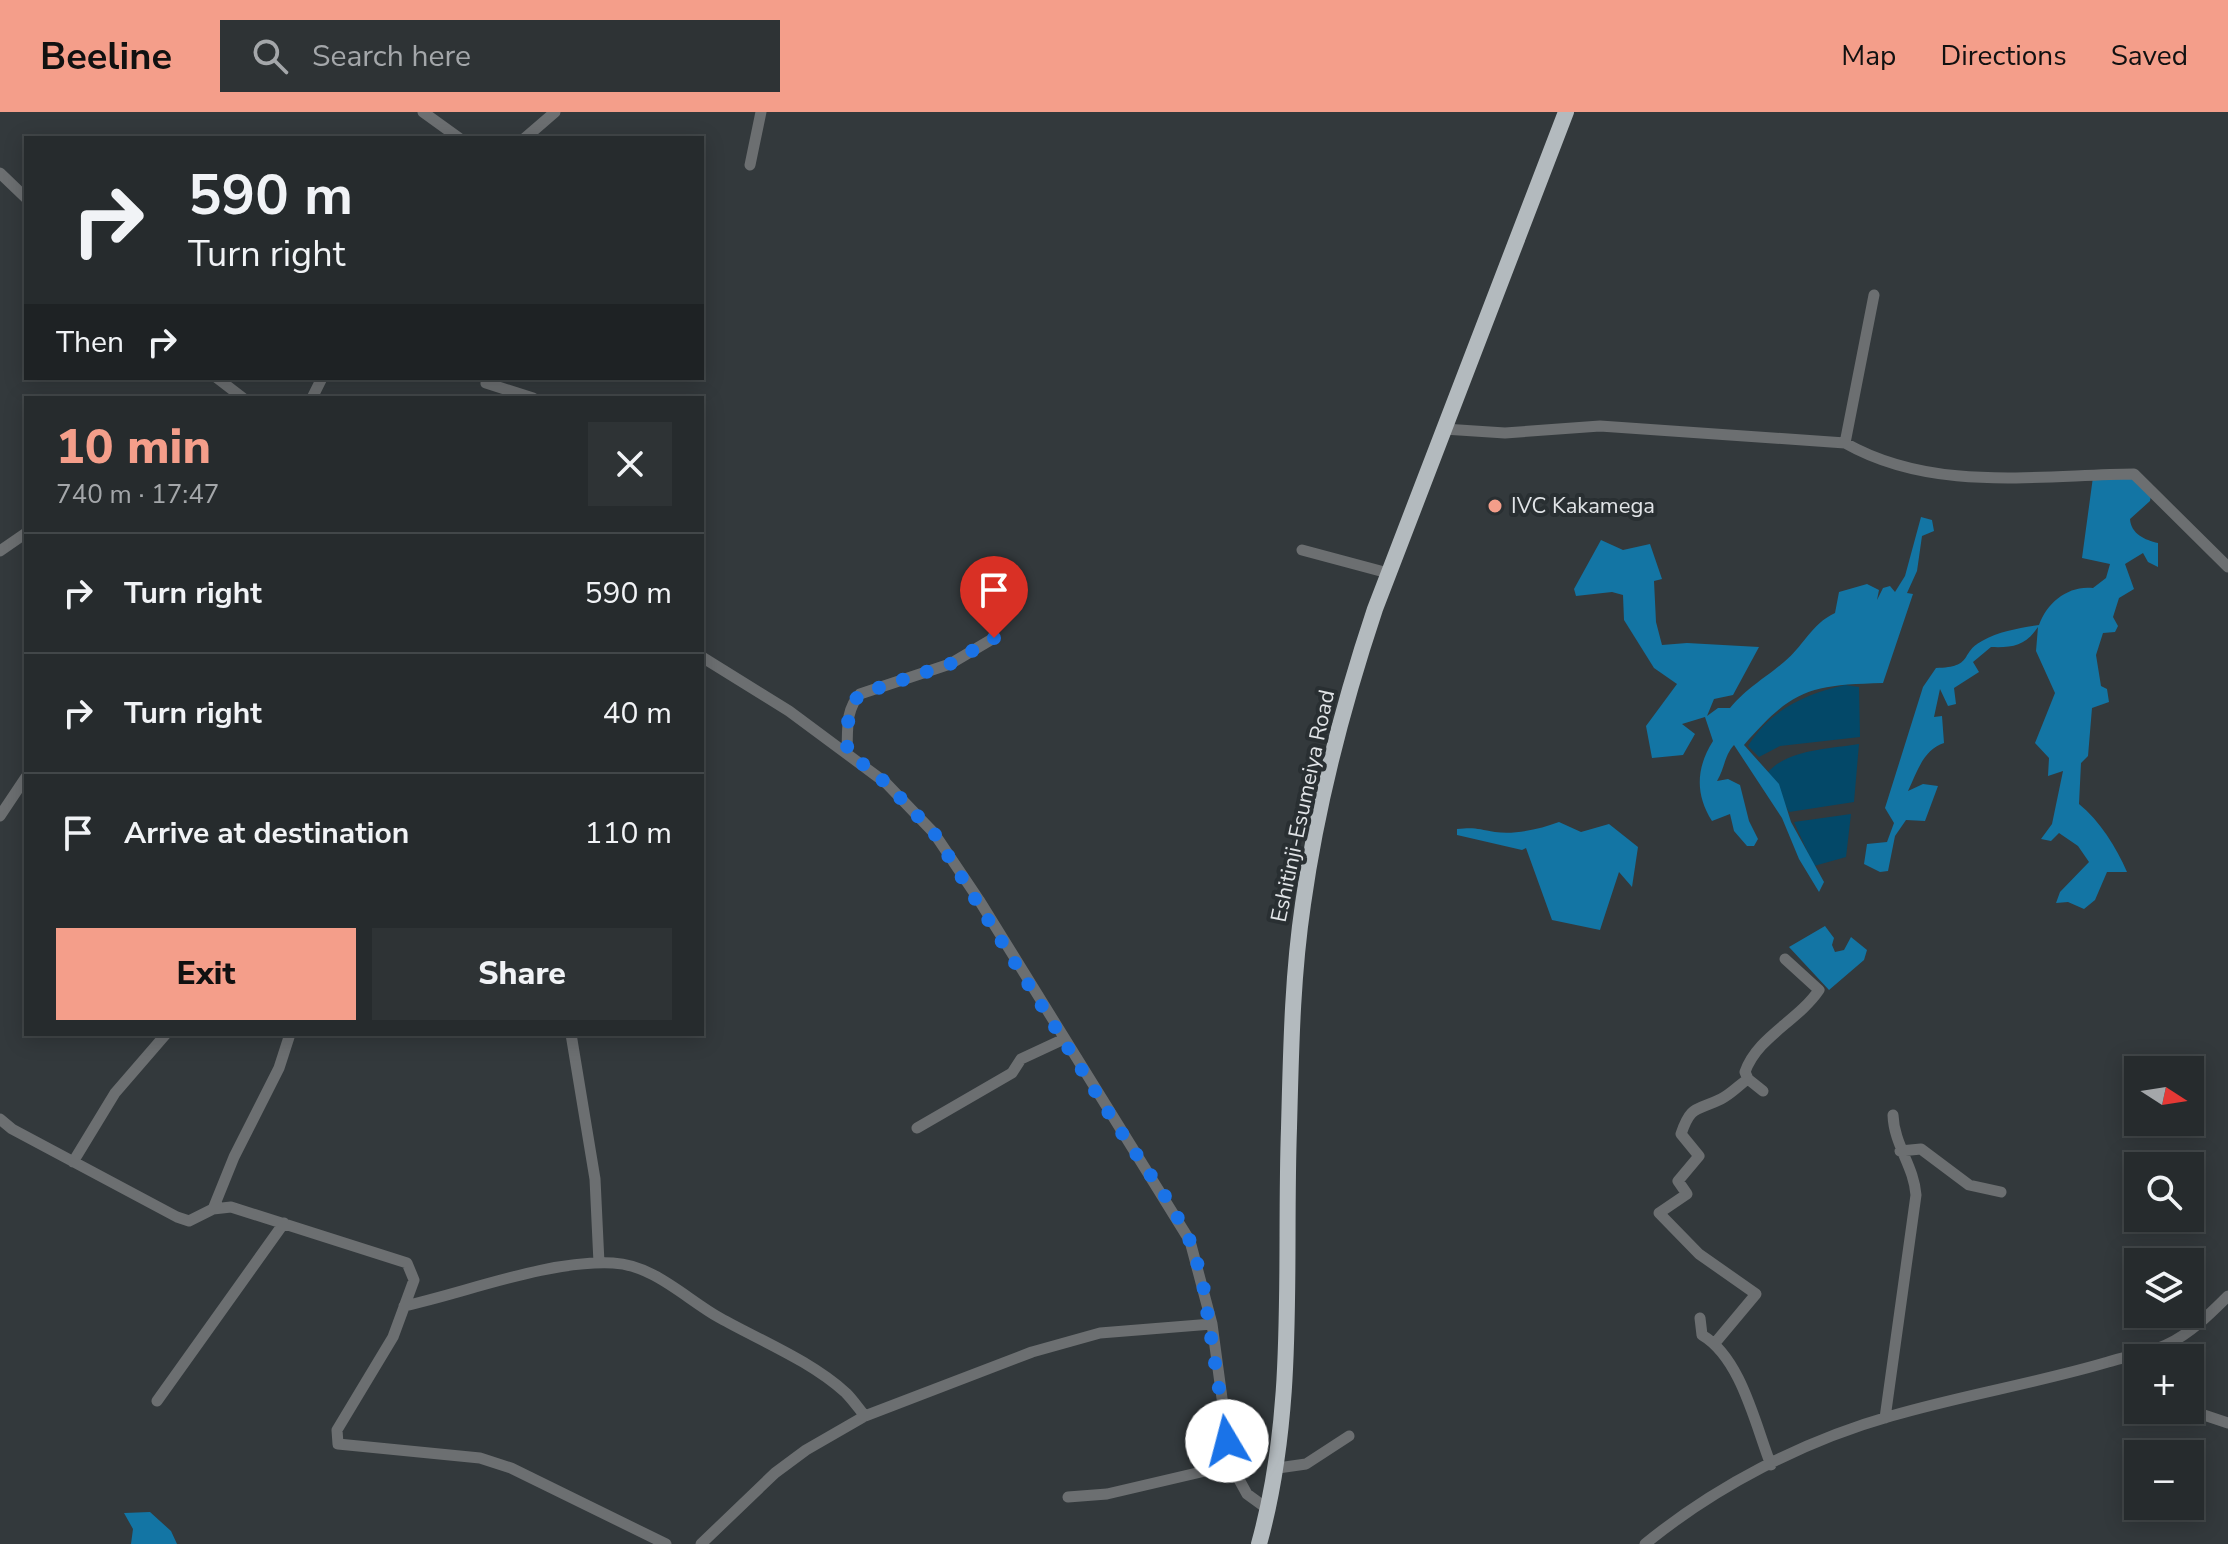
<!DOCTYPE html>
<meta charset="utf-8">
<style>
body{margin:0;font-family:"Nunito Sans",sans-serif;background:#2e3335;color:#f1f3f6;height:100vh;display:flex;flex-direction:column;font-size:30px;white-space:nowrap}
*{box-sizing:border-box;margin:0}
p{font-size:26px;color:#a4a7aa}
.icon{flex:none;width:44px;height:44px;fill:none;stroke:currentColor;stroke-width:2;stroke-linecap:round;stroke-linejoin:round}
.map{position:relative;flex:1;overflow:hidden}
.sheet{position:absolute;left:24px;top:284px;width:680px;height:640px;display:flex;flex-direction:column;background:#262b2d;border-radius:0px;box-shadow:0 4px 20px #0003,0 0 0 2px #424749}
.sheet>*{flex:none}
.guide{position:absolute;left:24px;top:24px;width:680px;height:244px;border-radius:0px;box-shadow:0 4px 20px #0003,0 0 0 2px #424749;background:#262b2d;color:#f1f3f6;overflow:hidden}
.needle{width:52px;rotate:102deg}
.buttons{position:absolute;left:2124px;top:944px;display:grid;gap:16px}
.buttons a{display:grid;place-items:center;width:80px;height:80px;border-radius:0px;background:#262b2d;box-shadow:0 4px 20px #0003,0 0 0 2px #424749;font-size:40px}
.pin{position:absolute;display:grid;place-items:center;width:68px;height:68px;color:#fff;margin:-82px -34px;border-radius:50% 50% 50% 0;rotate:-45deg;box-shadow:0 0 8px #0007}
.pin .icon{rotate:45deg}
.me{position:absolute;width:88px;margin:-44px;rotate:352deg;stroke-linejoin:round;filter:drop-shadow(0 0 6px #0008)}
.turn{display:flex;align-items:center;gap:28px;height:168px;padding:0 32px;font-size:36px}
.turn .icon{width:104px;height:104px;stroke-width:2.5}
.turn b{display:block;font-size:56px;line-height:68px}
.then{display:flex;align-items:center;height:76px;padding:0 32px;background:#0003;gap:16px;font-size:30px}
.round{display:grid;place-items:center;flex:none;width:84px;height:84px;border-radius:0px;background:#2e3335}
.overview{display:flex;align-items:center;justify-content:space-between;height:136px;padding:0 32px}
h1{font-size:48px;font-weight:800;line-height:60px;color:#f49e8a}
.cta{display:flex;gap:16px;margin-top:auto;padding:16px 32px}
.cta a{flex:1;height:92px;border-radius:0px;background:#f49e8a;color:#111;font-size:32px;font-weight:800;line-height:92px;text-align:center}
.cta a+a{background:#2e3335;color:#f1f3f6}
ul{padding:0;list-style:none}
li{display:flex;align-items:center;gap:24px;height:120px;padding:0 32px;border-top:2px solid #424749}
li div{flex:1}
li b{display:block;font-size:30px}
li em{font-style:normal}
header{display:flex;align-items:center;gap:48px;box-sizing:border-box;height:112px;padding:0 40px;background:#f49e8a;color:#111}
header strong{font-size:38px}
nav{display:flex;gap:44px;margin-inline-start:auto;font-size:28px}
.search{width:560px;height:72px;background:#2e3335;display:flex;align-items:center;gap:20px;box-sizing:border-box;padding:0 28px;border-radius:0px;color:#a4a7aa;font-size:30px}
.map>svg:first-child{display:block}
</style>
<header>
<strong>Beeline</strong>
<div class="search"><svg class="icon" aria-label="search" viewBox="0 0 24 24"><circle cx="10" cy="10" r="6"/><path d="M15 15l6 6"/></svg>Search here</div>
<nav><a>Map</a><a>Directions</a><a>Saved</a></nav>
</header>
<div class="map">
<svg width="2228" height="1432" viewBox="0 0 2228 1432">
<rect width="100%" height="100%" fill="#33393c"/>
<path fill="#034868" d="M1845 573 1859 575 1860 625 1780 634 1759 645 1748 634C1770 598 1805 582 1845 573Z
M1859 632 1854 690 1789 700 1768 660C1789 637 1829 637 1859 632Z
M1851 702 1846 745 1814 754 1794 710Z"/>
<path fill="#1375a4" d="M2093 365 2135 367 2151 383 2150 389 2130 407C2131 422 2145 428 2158 431V455L2148 450 2143 441 2125 452 2134 477 2119 486 2113 505 2118 514 2115 520 2103 521 2096 543 2101 574 2107 577 2109 590 2092 596 2088 644 2081 651 2079 692C2100 709 2116 735 2127 760H2107L2095 788 2084 797 2068 790 2056 791 2060 780 2089 750 2078 734 2059 721 2051 729 2041 727 2052 712 2063 659 2048 664 2049 646 2035 631 2055 581 2036 539 2038 515C2026 533 2013 536 1991 535L1973 550 1979 560 1954 576 1956 592 1948 594 1940 577 1934 605 1942 604 1944 631C1923 638 1917 660 1908 679L1923 672 1938 674 1925 709 1906 708 1895 724 1888 759 1880 760 1864 752 1867 732 1887 730 1894 711 1885 696 1923 575 1936 556C1975 555 1959 541 1982 529 2000 519 2020 516 2039 513 2047 490 2069 473 2093 476L2106 466 2110 452 2082 446Z
M1921 405 1932 408 1934 419 1922 424 1917 459 1907 481 1913 482 1883 571C1809 573 1793 577 1744 633L1779 672 1791 710 1824 770 1819 780 1799 747 1782 706 1734 633C1724 644 1725 656 1717 669L1728 667 1740 673 1749 709 1758 727 1754 734H1747L1734 719 1730 702 1712 709C1695 682 1696 656 1713 629L1705 605 1682 612 1695 622 1683 643 1652 646 1646 614 1677 572 1654 556 1624 508 1623 483 1612 480 1576 484 1574 477 1601 428 1623 438 1650 432 1662 467 1654 469 1656 510 1662 533 1687 531 1759 535 1733 583 1714 587 1707 604 1718 596H1730C1749 574 1763 568 1784 550 1803 535 1811 512 1835 501L1839 480 1867 472 1879 478 1877 488 1883 476 1890 474 1895 480 1905 464Z
M1559 710 1581 720 1609 712 1638 735 1632 775 1619 760 1600 818 1552 808 1526 736 1522 738 1457 723V717C1475 715 1478 717 1495 720 1515 723 1540 717 1559 710Z
M1825 814 1834 826 1832 833 1835 840 1844 838 1851 825 1867 838 1864 848 1829 878 1789 835Z
M150 1400 171 1419 177 1432H131L133 1417 124 1401Z"/>
<g fill="none" stroke-linecap="round" stroke-linejoin="round">
<path stroke="#6c6f71" stroke-width="11" d="M423 0 459 26
M525 26 555 0
M750 53 761 0
M0 61 26 86
M217 266 243 286
M487 266 486 271 533 286
M312 286 322 266
M1444 317 1505 321 1600 314 1845 331C1933 381 2037 363 2134 362L2228 455
M1845 331 1874 183
M1302 438 1388 461
M0 439 26 421
M702 545 789 599 886 671 934 721 979 788 1190 1129 1212 1212 1231 1353 1247 1382 1269 1398
M847 639C848 619 845 598 860 582L950 552 994 526
M0 704 26 665
M571 922 595 1067 599 1151
M1763 979 1748 967 1745 960C1757 925 1798 909 1819 878L1785 847
M0 1007 12 1017 177 1105 189 1109 213 1097 231 1095 407 1151 414 1168 393 1225 337 1318 338 1332 480 1346 511 1356 666 1432
M917 1016 1012 961 1021 947 1064 927
M1900 1039 1921 1037 1969 1073 2001 1080
M73 1050 115 981 166 922
M213 1097 234 1045 279 956 290 922
M404 1194C468 1180 547 1148 613 1151 654 1153 686 1187 720 1206 761 1229 811 1249 846 1281 853 1288 859 1297 865 1304
M1700 1206 1702 1223C1741 1246 1755 1312 1771 1353
M1715 1231 1756 1182 1699 1142 1659 1101 1687 1082 1678 1069 1699 1044 1681 1022C1691 992 1697 999 1721 987 1731 982 1739 973 1748 967
M157 1289 284 1111
M2189 1298 2228 1311
M1885 1306 1916 1083C1914 1054 1894 1033 1893 1003
M1278 1356 1306 1352 1349 1324
M1068 1385 1107 1382 1231 1353
M701 1432 775 1361 806 1338 865 1304 1032 1240 1100 1221 1212 1212
M1645 1432C1716 1374 1803 1329 1891 1304 1963 1283 2037 1271 2108 1250 2127 1244 2149 1241 2166 1233 2190 1222 2210 1202 2228 1184"/>
<path stroke="#b3babe" stroke-width="16" d="M1259 1432C1297 1295 1284 1156 1289 1016 1291 941 1292 866 1303 792 1317 692 1343 593 1375 497L1566 0"/>
</g>
<g fill="none" stroke-linecap="round" stroke-linejoin="round">
<path stroke="#1a73e8" stroke-width="14" stroke-dasharray="0 25.2" d="M994 526 950 552 860 582C845 598 848 619 847 639L886 671 934 721 1115 1011 1171 1093 1190 1129 1202 1166 1227 1329"/>
</g>
<circle fill="#f49e8a" stroke="#292f32" stroke-width="3" cx="1495" cy="394" r="8"/>
<g text-anchor="middle" dominant-baseline="central" stroke-width="8" stroke-linejoin="round" paint-order="stroke">
<g font-size="22" fill="#e1e4e7" stroke="#292f32" text-anchor="start">
<text x="1511" y="394">IVC Kakamega</text>
</g>
<g font-size="22" fill="#e1e4e7" stroke="#292f32">
<text transform="translate(1303 694) rotate(-78)">Eshitinji-Esumeiya Road</text>
</g>
</g>
</svg>
<div class="buttons">
<a><svg class="needle" viewBox="-14 -14 28 28"><path d="M0-13l5 13h-10z" fill="#e53935"/><path d="M0 13l5-13h-10z" fill="#a4a7aa"/></svg></a>
<a><svg class="icon" aria-label="search" viewBox="0 0 24 24"><circle cx="10" cy="10" r="6"/><path d="M15 15l6 6"/></svg></a>
<a><svg class="icon" aria-label="layers" viewBox="0 0 24 24"><path d="M12 4l9 5-9 5-9-5zM3 14l9 5 9-5"/></svg></a>
<a>+</a>
<a>−</a>
</div>
<div class="pin" style="left:994px;top:526px;background:#d93025"><svg class="icon" aria-label="arrive" viewBox="0 0 24 24"><path d="M6 21V4h12l-3 4 3 4H6"/></svg></div>
<svg class="me" style="left:1227px;top:1329px" viewBox="-20 -20 40 40"><circle r="19" fill="#fff"/><path d="M0-13L10 11 0 6-10 11z" fill="#1a73e8"/></svg>
<div class="guide">
<div class="turn"><svg class="icon" aria-label="right" viewBox="0 0 24 24"><path d="M7 20v-9h11M14 6l5 5-5 5"/></svg><div><b>590 m</b>Turn right</div></div>
<div class="then">Then<svg class="icon" aria-label="right" viewBox="0 0 24 24"><path d="M7 20v-9h11M14 6l5 5-5 5"/></svg></div>
</div>
<section class="sheet">
<div class="overview"><div><h1>10 min</h1><p>740 m · 17:47</p></div><a class="round"><svg class="icon" aria-label="close" viewBox="0 0 24 24"><path d="M6 6l12 12M18 6L6 18"/></svg></a></div>
<ul>
<li><svg class="icon" aria-label="right" viewBox="0 0 24 24"><path d="M7 20v-9h11M14 6l5 5-5 5"/></svg><div><b>Turn right</b></div><em>590 m</em></li>
<li><svg class="icon" aria-label="right" viewBox="0 0 24 24"><path d="M7 20v-9h11M14 6l5 5-5 5"/></svg><div><b>Turn right</b></div><em>40 m</em></li>
<li><svg class="icon" aria-label="arrive" viewBox="0 0 24 24"><path d="M6 21V4h12l-3 4 3 4H6"/></svg><div><b>Arrive at destination</b></div><em>110 m</em></li>
</ul>
<div class="cta"><a>Exit</a><a>Share</a></div>
</section>
</div>
